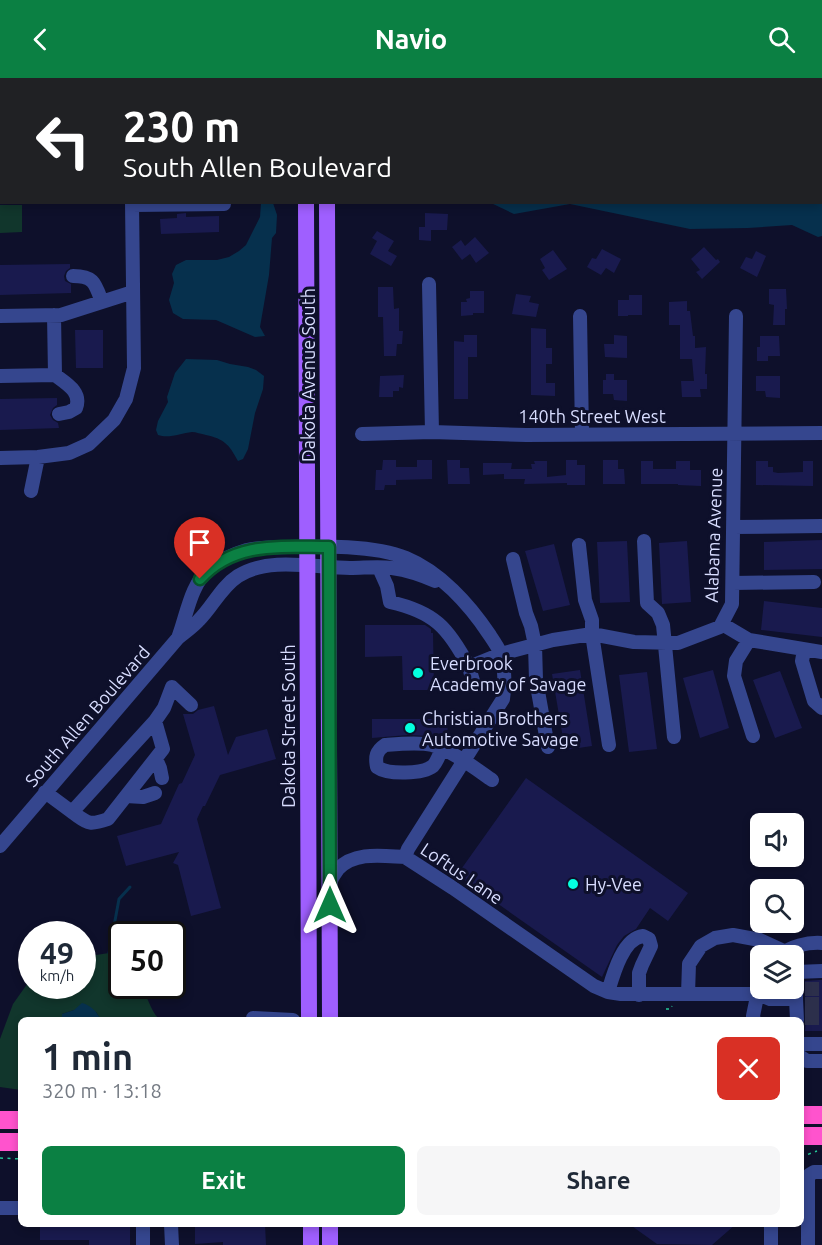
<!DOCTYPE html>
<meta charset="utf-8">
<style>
body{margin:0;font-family:Ubuntu,sans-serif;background:#f6f6f7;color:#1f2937;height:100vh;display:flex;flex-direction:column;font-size:22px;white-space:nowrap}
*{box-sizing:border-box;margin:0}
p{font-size:20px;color:#747a83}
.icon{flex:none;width:33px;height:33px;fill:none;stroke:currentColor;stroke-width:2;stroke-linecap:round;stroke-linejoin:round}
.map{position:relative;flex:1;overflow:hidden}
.sheet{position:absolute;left:18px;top:939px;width:786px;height:210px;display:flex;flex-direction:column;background:#fff;border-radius:9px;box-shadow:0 3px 9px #0003}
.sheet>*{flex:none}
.guide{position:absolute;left:0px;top:0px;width:822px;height:126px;box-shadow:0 3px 9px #0003;background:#202124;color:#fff;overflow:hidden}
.fabs{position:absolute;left:750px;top:735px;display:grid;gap:12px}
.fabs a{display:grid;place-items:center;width:54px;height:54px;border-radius:9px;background:#fff;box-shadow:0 3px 9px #0003;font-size:30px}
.speed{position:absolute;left:18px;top:843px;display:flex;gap:12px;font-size:30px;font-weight:700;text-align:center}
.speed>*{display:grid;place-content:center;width:78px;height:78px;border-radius:50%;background:#fff;box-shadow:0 3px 9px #0003;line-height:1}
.speed small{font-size:15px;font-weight:400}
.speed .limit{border:3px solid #111;border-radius:9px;background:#fff;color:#111}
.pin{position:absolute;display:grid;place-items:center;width:51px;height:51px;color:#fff;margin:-62px -26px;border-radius:50% 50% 50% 0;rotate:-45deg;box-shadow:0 0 6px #0007}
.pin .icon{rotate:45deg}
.me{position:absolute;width:66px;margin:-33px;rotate:0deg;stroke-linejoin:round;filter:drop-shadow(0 0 4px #0008)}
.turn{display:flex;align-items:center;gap:21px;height:126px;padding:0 24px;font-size:27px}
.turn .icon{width:78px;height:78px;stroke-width:2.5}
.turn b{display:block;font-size:42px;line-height:51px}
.round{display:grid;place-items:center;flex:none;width:63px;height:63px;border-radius:9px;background:#f6f6f7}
.head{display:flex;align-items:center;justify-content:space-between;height:102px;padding:0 24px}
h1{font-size:36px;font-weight:600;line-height:45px}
.primary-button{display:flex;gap:12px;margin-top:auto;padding:12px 24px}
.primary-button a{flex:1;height:69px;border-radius:9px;background:#0b8043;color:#fff;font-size:24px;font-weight:600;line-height:69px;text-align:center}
.primary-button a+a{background:#f6f6f7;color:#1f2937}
header{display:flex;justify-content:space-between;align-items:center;height:78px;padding:0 24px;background:#0b8043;color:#fff;font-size:27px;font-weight:600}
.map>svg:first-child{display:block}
</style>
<header><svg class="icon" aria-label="back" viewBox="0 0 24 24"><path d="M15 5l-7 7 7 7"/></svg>Navio<svg class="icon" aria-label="search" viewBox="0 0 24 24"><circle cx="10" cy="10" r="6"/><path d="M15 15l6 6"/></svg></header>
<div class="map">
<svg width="822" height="1167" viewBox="0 0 822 1167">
<rect width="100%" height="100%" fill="#0e102b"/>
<path fill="#11362c" d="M0 127H22V154L0 155Z
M109 875 121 882 122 908H141C148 919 151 934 160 942H101L96 934 74 932 62 936V942H21V1012L0 1009V961L13 926 30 902H31L32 908H82L83 879Z"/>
<path fill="#06304d" d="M821 86H822V158L818 159 792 147 748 150 690 151 570 126 514 136 491 125 820 124Z
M261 125H273L277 137 276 155 272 160 269 197 260 249 265 258 255 259 216 242 183 241 173 235 169 222 174 205 172 196 176 187 186 182H217L229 179 239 173 246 167 260 139Z
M186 281 217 282 230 286 248 289 256 292 264 298 263 311 255 335 248 371 243 381 238 383C229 366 224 361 206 357 201 356 196 354 192 354 181 355 169 361 158 357L156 352 158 343 168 324 167 319 175 295Z
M82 925C92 928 96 933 101 942H62V936L74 932Z"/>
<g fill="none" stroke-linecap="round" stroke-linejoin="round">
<path stroke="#06304d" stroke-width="3" d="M109 875 119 821 130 809"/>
</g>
<path fill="#191a4e" d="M186 135V139L219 138V154L161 156 160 141 177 140V136Z
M425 135 448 136 447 152H431V163L419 162V149H425Z
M377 153 394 163 388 173 397 178 391 188 370 176 377 163 372 160Z
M475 159 489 175 476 185 470 176 462 182 452 169 461 162 465 168Z
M704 169 716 182 718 181 720 184 702 201 696 194 700 192 691 181Z
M602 171 621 181 614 195 606 190 601 197 587 189 592 180 596 181Z
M553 172 567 191 549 202 542 192 545 190 540 181Z
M756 173 766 178 757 199 740 190 746 179 752 181Z
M70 186V190L66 193 64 198 65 203 71 206V215L0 217V187Z
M378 209H393L394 231 399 230V253H403L402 266H397L396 278H384L383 239H378Z
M769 211H786L787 231H785V247H773L774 227 769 226Z
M470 213H484V235H473V237L461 238V224H467L466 221 470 220Z
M516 216 531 218 529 224 539 226 536 239 512 236Z
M629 217H642V237H628V238H618V222H629Z
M687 223V233H690L693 258H695V270L706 269 705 296H707V311H700L701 319H682L681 303H694L692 281H680V247H669V224Z
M531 250 546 251V270H552V286H546V305H555V318L531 317Z
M75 252H103V290H76Z
M464 257H477V279H468V321H454V263L464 264Z
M614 257 627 258V280L605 279 604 266H614Z
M760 258H779L780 278H768V283H757V269H760Z
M606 296H614V302H627V323L614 322 613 316H603V302H606Z
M404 297 403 310 399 309V313H393V319H379L380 298Z
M756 298H780V320L766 319 765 313H756Z
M57 320V327L53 330 50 337 53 342 58 345 59 350 0 352V321Z
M383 382H396V389H417V382H432V401L396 402V407H385L384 412H375L376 392H382Z
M447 382H460V390H469L470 406H448Z
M566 382H577V387H585V407H567V405L524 406 525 401H504V396L483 397V385H512L511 391H532L531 386H535L534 383H547V399L566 397Z
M603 382H618V391H624L625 406H603Z
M641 383H653V391H676V383H690V392H701V408L678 407V406H641Z
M756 383H768V389H773V394L778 395 803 394V383H813V408L756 407Z
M822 462V491L764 492V464Z
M627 463 630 524 600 525 597 464Z
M687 463 691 524 662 526 659 465Z
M554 466 570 527 543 533 525 473Z
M764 523 822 530V559L761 552Z
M365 547H425L431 551V555H433L434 612H403L402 578 365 579Z
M580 592 592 668 565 672 552 596Z
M713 592 729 650 700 660 683 600Z
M780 593 802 650 775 660 753 602Z
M647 594 657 671 629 674 619 597Z
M214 628 228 677 236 659 267 651 276 681 220 697 205 728H203L197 741 221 830 191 838 178 787 173 785 179 774 126 788 117 758 161 746 179 706 182 705 195 677 183 636H193L198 632Z
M372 641H447L448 659 408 657 372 660Z
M526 700 688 815 668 843 650 830 636 851 624 858 617 867 602 899 457 797Z
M819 902H822V953H805L806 942 805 903Z
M40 1146H130V1167H89V1162H40Z
M195 1146H265L266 1167H223V1164L195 1166Z
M629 1146H736L712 1167 657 1166Z"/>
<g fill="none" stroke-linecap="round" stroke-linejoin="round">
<path stroke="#2c2f4b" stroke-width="14" stroke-dasharray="14 7" stroke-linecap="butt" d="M805 911H822
M805 926H822
M805 940H822"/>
<path stroke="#25c698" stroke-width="1.5" stroke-dasharray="3 4.5" stroke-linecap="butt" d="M621 0 623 2
M759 0 760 2
M820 76H822
M666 931H671L672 928
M801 1079 817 1073
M0 1080 21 1081"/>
<path stroke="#35468e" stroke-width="14" d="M163 2V0
M132 127 224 126
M73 198C94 198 95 205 102 224
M429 206 432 354
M0 238 61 237 133 214
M580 238 582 355
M55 297C67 306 82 314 76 330L69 334 59 336
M0 298 55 297 54 237
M362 356 432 354 526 357 822 355
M0 380 38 379 69 375 89 366 114 342 126 321 134 290 132 124
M31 413 38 379
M733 449 822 448
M644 463 647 525 658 535 663 547 674 659
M579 467 585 522 592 542V556L609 667
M513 481 526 535 531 548 535 567 536 602 548 669
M379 490 387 508 390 524C434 534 448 549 469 589
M733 505 814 504
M722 546 749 562 822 574
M178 560C187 537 190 507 210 490 220 482 234 476 247 472 260 469 274 469 288 469 321 468 375 467 406 480 440 494 469 526 489 556 493 562 498 569 501 576 505 589 505 608 503 621L408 771 405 779 453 810 594 908 608 914 621 916H758L770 921H796V894L822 893
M749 562 736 583 734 598 753 658
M804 572 802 583 814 623 822 630
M473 603 469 589 501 576 553 562 592 556 634 564 678 565 720 549 732 526 736 238
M442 671C439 677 437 684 433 688 423 696 388 697 377 689 375 679 376 673 385 667 398 666 419 664 432 667 451 672 476 691 492 702
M156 681 160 690 162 700
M45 714 72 734 155 643 164 630 172 609 191 627
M126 718 143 719 155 715
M72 734C88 745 88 748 108 741L163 671 155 643
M0 768 178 560C185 554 193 549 199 542 213 528 221 509 238 498 269 478 316 490 350 490 364 490 378 488 392 490 406 492 422 497 435 503
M330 804C332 800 335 795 338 791 355 773 383 778 405 779
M779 878C790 868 808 864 822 865
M608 914C613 897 623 860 643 858L649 861 651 868 642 887 639 895V917
M688 916 689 886 701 868 715 860 733 857 760 862 784 873
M796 921 797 942
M253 940 293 942
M754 942 753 938 760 904
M801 966H822
M801 979 807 983H822
M0 1130H21
M143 1146V1167
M171 1146 172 1167
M771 1146V1167
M808 1167V1102L809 1097 814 1094H822"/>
<path stroke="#9f5fff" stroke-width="16" d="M306 0V2
M326 0V2
M306 124 309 942
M327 124 330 942
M311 1146V1167
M330 1146V1167"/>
<path stroke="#ff53cd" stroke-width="18" d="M801 1037H822
M0 1042H21
M801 1058H822
M0 1064H21"/>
</g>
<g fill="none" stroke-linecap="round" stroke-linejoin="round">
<g stroke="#07532c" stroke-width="15">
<path id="route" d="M200 501C234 463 282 469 329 469L330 827"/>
</g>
<use href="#route" stroke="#0b8043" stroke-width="10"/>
</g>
<g fill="#04ffdf" stroke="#0e102b" stroke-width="2">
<circle cx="418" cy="595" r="6"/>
<circle cx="410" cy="650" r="6"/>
<circle cx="573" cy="806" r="6"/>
</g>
<g text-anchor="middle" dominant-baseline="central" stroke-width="6" stroke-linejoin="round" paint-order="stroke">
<g font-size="18" fill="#d8ddff" stroke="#0e102b">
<text transform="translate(308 297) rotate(-90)">Dakota Avenue South</text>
<text x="592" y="338">140th Street West</text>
<text transform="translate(713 457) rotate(-88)">Alabama Avenue</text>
<text transform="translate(87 638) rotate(-49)">South Allen Boulevard</text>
<text transform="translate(288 648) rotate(-90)">Dakota Street South</text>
<text transform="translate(462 795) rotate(34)">Loftus Lane</text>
</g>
<g font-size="18" fill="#d8ddff" stroke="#0e102b" text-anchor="start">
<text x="430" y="585">Everbrook<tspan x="430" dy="21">Academy of Savage</tspan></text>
<text x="422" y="640">Christian Brothers<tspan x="422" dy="21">Automotive Savage</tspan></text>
<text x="585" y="806">Hy-Vee</text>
</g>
</g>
</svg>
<div class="fabs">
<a><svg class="icon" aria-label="sound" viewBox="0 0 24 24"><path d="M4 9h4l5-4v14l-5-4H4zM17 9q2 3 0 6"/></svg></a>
<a><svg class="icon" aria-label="search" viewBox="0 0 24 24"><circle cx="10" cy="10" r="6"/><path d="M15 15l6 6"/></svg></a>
<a><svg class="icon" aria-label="layers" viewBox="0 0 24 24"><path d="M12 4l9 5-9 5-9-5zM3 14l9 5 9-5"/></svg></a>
</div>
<div class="speed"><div>49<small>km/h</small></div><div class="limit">50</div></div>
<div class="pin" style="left:200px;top:501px;background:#d93025"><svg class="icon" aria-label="arrive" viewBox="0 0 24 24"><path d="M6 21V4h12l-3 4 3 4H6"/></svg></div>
<svg class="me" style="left:330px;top:827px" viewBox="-20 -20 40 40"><path d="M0-17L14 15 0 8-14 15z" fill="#0b8043" stroke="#fff" stroke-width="4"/></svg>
<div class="guide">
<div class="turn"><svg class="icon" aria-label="left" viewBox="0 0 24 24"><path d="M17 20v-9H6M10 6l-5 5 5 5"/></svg><div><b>230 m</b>South Allen Boulevard</div></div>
</div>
<section class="sheet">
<div class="head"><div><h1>1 min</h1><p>320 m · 13:18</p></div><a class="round" style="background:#d93025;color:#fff"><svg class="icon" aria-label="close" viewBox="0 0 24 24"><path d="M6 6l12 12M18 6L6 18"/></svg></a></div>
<div class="primary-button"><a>Exit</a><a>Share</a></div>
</section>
</div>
